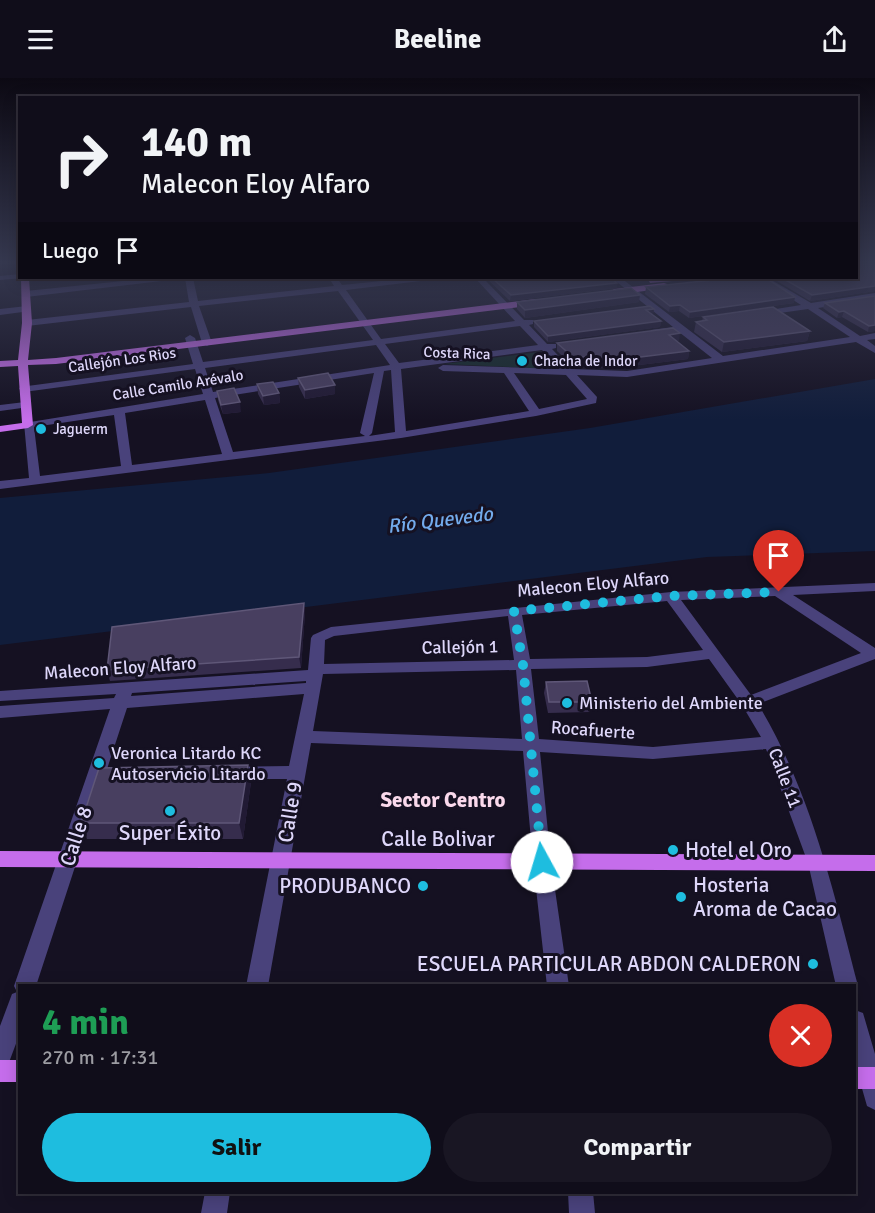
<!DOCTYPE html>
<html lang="es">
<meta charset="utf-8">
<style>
body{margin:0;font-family:Signika,sans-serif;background:#191623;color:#f1f3f6;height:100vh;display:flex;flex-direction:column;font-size:22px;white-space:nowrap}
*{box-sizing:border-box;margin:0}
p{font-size:20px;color:#9c9ca2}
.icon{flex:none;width:33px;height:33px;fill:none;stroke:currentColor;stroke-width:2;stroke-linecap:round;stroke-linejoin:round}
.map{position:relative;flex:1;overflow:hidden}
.sheet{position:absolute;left:18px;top:906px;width:838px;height:210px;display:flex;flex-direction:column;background:#100d1a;border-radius:0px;box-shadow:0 3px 15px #0003,0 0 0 2px #302d39}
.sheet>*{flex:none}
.banner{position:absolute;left:18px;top:18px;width:840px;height:183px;border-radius:0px;box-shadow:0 3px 15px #0003,0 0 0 2px #302d39;background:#100d1a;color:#f1f3f6;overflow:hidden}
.pin{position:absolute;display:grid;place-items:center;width:51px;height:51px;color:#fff;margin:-62px -26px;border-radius:50% 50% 50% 0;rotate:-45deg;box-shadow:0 0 6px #0007}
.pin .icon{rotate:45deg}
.me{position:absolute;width:66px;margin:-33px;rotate:354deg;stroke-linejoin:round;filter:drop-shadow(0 0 4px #0008)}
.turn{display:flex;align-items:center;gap:21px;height:126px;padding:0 24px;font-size:27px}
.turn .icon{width:78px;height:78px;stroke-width:2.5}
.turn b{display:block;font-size:42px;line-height:51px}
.then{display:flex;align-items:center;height:57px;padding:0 24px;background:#0003;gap:12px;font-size:22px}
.round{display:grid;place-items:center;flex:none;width:63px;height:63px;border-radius:32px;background:#191623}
.headline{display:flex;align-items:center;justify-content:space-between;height:102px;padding:0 24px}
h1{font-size:36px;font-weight:800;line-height:45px;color:#1e9e55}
.cta{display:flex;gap:12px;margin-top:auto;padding:12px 24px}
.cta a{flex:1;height:69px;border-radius:36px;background:#1ebddf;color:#111;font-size:24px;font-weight:800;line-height:69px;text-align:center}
.cta a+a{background:#191623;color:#f1f3f6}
header{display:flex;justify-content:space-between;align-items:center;height:78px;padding:0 24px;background:#100d1a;font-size:27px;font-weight:800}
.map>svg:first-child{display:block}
</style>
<header><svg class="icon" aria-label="menu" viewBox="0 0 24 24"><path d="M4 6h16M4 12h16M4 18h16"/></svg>Beeline<svg class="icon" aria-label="share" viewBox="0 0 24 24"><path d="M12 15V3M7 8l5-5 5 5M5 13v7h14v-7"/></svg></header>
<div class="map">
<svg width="875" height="1135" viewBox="0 0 875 1135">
<rect width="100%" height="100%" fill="#151122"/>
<path fill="#152a2b" d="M539 274 553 291 444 286Z"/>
<path fill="#111d3b" d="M875 301V473L707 479 0 567V420L269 395 590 350Z"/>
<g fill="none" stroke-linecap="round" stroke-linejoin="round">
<path fill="#49427b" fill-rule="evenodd" d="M20 196V200H23L0 202V198Z
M152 200H174L170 202 26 219 22 216 26 213Z
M185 200H193L198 223 334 208 329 200H337L342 207 411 200H433L429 202 346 212 381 261 515 243 475 200H483L524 242H533V246L529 247 547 266H556V270L552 271 571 291 627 293 712 280 679 254 651 256V252L673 249 612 200H621L723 278 850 259 808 231 758 238V234L801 227 759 200H768L811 225 875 215V221L818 230 860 258 875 255V261L867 262 875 268V275L856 264 627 299 577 297 597 319 596 325 536 338 401 360 0 411V403L29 400 24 345 203 316 195 291 24 314 19 311 20 309 193 286 185 260 190 257 195 260 203 284 373 262 338 213 199 228 212 265 207 268 202 265 191 229 27 248 22 245 27 242 189 224ZM520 248 538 267 399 285 385 266ZM376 267 390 287 213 314 205 290ZM542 272 560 291 443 287 438 290 443 293 504 295 529 333 406 353 401 291ZM391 292 395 354 369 358 372 355 384 293ZM374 295 360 355 365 358 233 374 215 320ZM514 295 566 297 587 321 539 331ZM205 322 222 376 132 387 125 335ZM114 337 121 388 40 398 34 349Z
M27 228 31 231 30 233 0 237V231Z
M25 324 30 327 29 329 0 333V327Z
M875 505V513L793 517 875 570V581L758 626C810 712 833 811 858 908L855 914V908H836L808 785 766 671 653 681 540 674 551 784 569 908H547L533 784 523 673 311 665 268 908H246L287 701H231L225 700 222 695 225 690 231 689 289 688 304 616 127 630 36 908H20V955L8 987 0 990V948L12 916 17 914 14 908 110 631 0 640V628L114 620 116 616 0 623V613L308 592 311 560 313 557 331 549 671 514ZM775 518 861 575 751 617 681 522ZM667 523 703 572 647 579 530 581 522 537ZM508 538 514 582 324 586 325 562 334 558ZM709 581 742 627 761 659 653 669 539 661 531 591 647 589ZM516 592 522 661 313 653 323 596ZM306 603V605L131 618 132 615Z
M855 932 863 935 875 976V1032L867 1028 855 986Z
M205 1114H230L227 1135H201Z
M568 1114H593L595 1135H569Z"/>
<path fill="#c56deb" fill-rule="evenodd" d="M21 200H29L32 245 28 282 56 280 536 221 540 224 536 227 56 286 28 287 33 347 28 350 0 354V348L22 345 18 288 0 289V283L18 282 22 245Z
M653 200H687L683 202 650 205 649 203Z
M664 205 667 206V210L614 217 610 214 614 211Z
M0 773 875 777V793L0 789Z
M0 982H20V1004H0Z
M855 989H875V1011H855Z"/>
</g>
<path fill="#362d4d" d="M875 183V213L810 223 772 200H856L858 184Z
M487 200H611L617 205V210L510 223 487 201Z
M646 209 794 225 689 240 679 233 669 234 645 216Z
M875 218V253L868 254 842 239 837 240 823 230 825 225Z
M517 224H639L525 240 517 231Z
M654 231 653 236 652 237 661 243 660 249 548 264 534 249V243Z
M703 239 810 253 807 263 722 274 694 254 696 244 702 243Z
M677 263 689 273 688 281 615 290 590 289 589 286 573 288 557 273V265L679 263Z
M298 300 335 316 305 321 299 309Z
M257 306 279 315 280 325 264 327 258 316Z
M217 313 241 334 223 336 218 322Z
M304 525 305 535 301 590 110 603 107 592Z
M546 604 592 624 590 634 548 635 544 615Z
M251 704 243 761H87L81 745Z"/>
<path fill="#211a34" d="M617 205V210L510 223 511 217Z
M875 208V213L810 223 812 217Z
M640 217 639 224 525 240V232Z
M795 219 794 225 689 240 690 234Z
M680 227 679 233 669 234 670 228Z
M654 231 653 236 645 238 646 232Z
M844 233 842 239 837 240 839 234Z
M661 243 660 249 548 264V258Z
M875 247V253L868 254 869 248Z
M810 253 807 263 722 274 724 264Z
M680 255 679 263 668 264 669 257Z
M689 273 688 281 615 290 616 282Z
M590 278 589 286 573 288 574 280Z
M335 307V316L305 321V312Z
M279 315 280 325 264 327 263 318Z
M240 324 241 334 223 336 221 327Z
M304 525 305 535 301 590 299 579Z
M248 687 251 704 243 761 239 745Z"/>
<path fill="#483f60" stroke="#5f5778" stroke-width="1.5" d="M856 183 858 184 863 183H875V208L812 217 782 200H856Z
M492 200H611L617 205 511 217Z
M732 200H766L795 219 690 234 680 227 670 228 646 209Z
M631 210 640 217 525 232 517 224Z
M875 218V247L869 248 844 233 839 234 825 225Z
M650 228 654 231 646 232 661 243 548 258 534 243Z
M773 229 810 253 724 264 696 244 707 242 703 239Z
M673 250 680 255 669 257 689 273 616 282H591L590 278 574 280 557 265Z
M328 295 335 307 305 312 298 300Z
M273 304 279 315 263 318 257 306Z
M234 310 240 324 221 327 217 313Z
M304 525 299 579 107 592 112 549Z
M587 603 592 624H549L546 604Z
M248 687 239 745H81L99 690Z"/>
<linearGradient id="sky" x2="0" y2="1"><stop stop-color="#0c0913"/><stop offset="0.54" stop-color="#35384f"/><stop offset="1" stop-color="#35384f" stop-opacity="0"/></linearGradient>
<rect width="875" height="342" fill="url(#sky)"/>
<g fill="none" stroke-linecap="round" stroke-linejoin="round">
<path stroke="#1ebddf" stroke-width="10" stroke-dasharray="0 18" d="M542 784 523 587 514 533 671 518 779 514"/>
</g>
<g fill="#1ebddf" stroke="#151122" stroke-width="2">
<circle cx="522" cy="283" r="6"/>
<circle cx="41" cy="351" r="6"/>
<circle cx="567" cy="625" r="6"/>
<circle cx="99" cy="685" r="6"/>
<circle cx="170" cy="733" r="6"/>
<circle cx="673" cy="772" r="6"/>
<circle cx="423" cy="808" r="6"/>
<circle cx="681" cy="819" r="6"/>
<circle cx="813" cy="886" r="6"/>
</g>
<g text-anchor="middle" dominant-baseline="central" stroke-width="6" stroke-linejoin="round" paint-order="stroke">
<g font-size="15" fill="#ded7fa" stroke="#151122">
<text transform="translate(457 275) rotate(2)">Costa Rica</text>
<text transform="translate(122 282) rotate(-8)">Callejón Los Rios</text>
<text transform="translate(178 307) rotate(-9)">Calle Camilo Arévalo</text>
</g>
<g font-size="15" fill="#ded7fa" stroke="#151122" text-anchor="start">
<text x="534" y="283">Chacha de Indor</text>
<text x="53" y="351">Jaguerm</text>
</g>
<g font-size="18" fill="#ded7fa" stroke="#151122">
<text transform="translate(593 506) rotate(-5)">Malecon Eloy Alfaro</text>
<text transform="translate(460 569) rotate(-1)">Callejón 1</text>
<text transform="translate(120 590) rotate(-4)">Malecon Eloy Alfaro</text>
<text transform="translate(593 652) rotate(4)">Rocafuerte</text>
<text transform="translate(785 700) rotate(69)">Calle 11</text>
</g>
<g font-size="18" fill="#ded7fa" stroke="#151122" text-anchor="start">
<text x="579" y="625">Ministerio del Ambiente</text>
<text x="111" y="675">Veronica Litardo KC<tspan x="111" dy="21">Autoservicio Litardo</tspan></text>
</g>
<g font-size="20" font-style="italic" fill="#73abec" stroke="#151122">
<text transform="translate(440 442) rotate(-7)">Río Quevedo</text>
</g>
<g font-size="21" font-weight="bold" fill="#fad9ec" stroke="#151122">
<text x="443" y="722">Sector Centro</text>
</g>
<g font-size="21" fill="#ded7fa" stroke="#151122">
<text transform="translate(290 734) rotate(-81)">Calle 9</text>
<text transform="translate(76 758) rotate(-72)">Calle 8</text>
<text x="438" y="761">Calle Bolivar</text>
</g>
<g font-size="21" fill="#ded7fa" stroke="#151122" text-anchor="start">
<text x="170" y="755" text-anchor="middle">Super Éxito</text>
<text x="685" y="772">Hotel el Oro</text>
<text x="693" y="807">Hosteria<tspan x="693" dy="24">Aroma de Cacao</tspan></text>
<text x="411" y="808" text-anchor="end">PRODUBANCO</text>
<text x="801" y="886" text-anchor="end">ESCUELA PARTICULAR ABDON CALDERON</text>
</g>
</g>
</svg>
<div class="pin" style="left:779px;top:514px;background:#d93025"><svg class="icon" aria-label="arrive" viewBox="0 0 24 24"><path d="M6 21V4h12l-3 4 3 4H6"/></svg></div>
<svg class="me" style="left:542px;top:784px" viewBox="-20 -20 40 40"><circle r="19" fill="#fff"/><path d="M0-13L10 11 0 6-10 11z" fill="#1ebddf"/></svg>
<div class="banner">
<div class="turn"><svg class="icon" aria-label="right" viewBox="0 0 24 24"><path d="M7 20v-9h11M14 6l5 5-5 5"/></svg><div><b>140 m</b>Malecon Eloy Alfaro</div></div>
<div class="then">Luego<svg class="icon" aria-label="arrive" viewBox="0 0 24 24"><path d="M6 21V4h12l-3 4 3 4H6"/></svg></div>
</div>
<section class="sheet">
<div class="headline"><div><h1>4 min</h1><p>270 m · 17:31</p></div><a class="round" style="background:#d93025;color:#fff"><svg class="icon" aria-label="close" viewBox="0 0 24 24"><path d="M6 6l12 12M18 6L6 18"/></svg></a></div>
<div class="cta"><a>Salir</a><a>Compartir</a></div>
</section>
</div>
